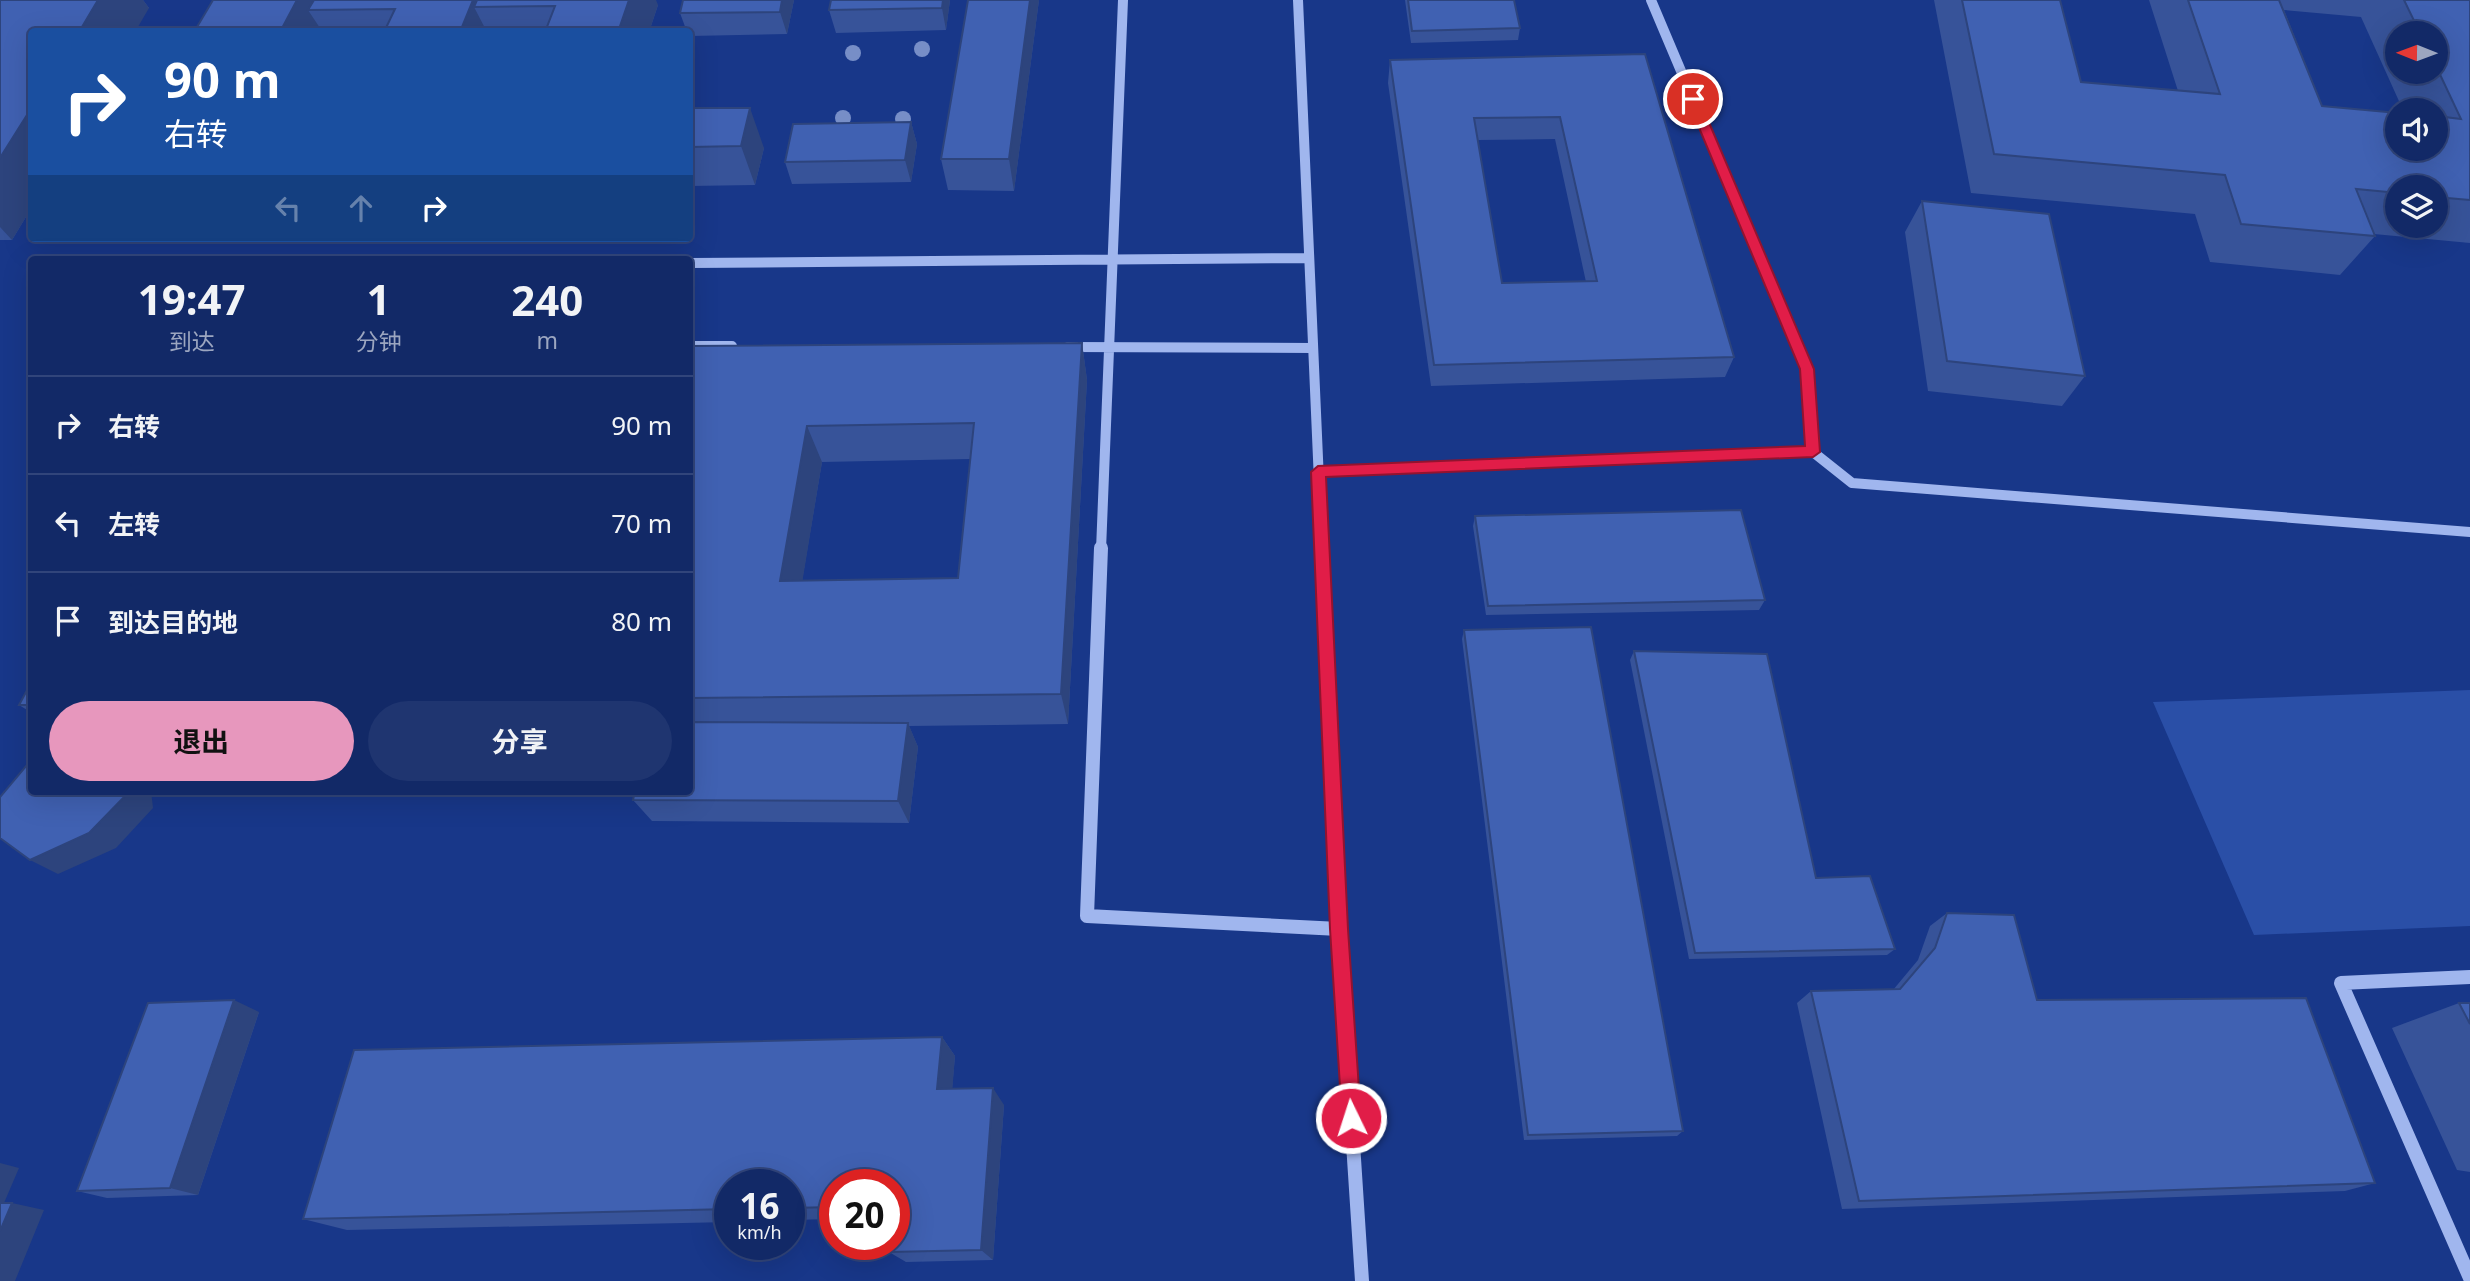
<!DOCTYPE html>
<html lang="zh">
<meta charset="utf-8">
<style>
body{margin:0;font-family:"Noto Sans","Noto Sans SC",sans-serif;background:#1f3570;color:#f1f3f6;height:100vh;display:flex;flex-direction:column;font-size:26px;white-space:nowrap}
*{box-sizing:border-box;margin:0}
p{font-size:23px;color:#9ca6c0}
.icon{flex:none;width:38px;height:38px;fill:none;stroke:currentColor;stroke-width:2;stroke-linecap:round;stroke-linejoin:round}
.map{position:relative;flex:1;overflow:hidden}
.details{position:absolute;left:28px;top:256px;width:665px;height:539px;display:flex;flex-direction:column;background:#122967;border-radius:7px;box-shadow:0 7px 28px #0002,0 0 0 2px #31457b}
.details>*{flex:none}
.banner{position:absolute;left:28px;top:28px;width:665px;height:214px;border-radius:7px;box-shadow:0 7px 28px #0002,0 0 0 2px #31457b;background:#1a4fa0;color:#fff;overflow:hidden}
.needle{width:46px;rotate:271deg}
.fabs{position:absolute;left:2385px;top:21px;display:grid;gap:14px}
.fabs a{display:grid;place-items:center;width:63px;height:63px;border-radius:50%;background:#122967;box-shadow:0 7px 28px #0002,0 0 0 2px #31457b;font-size:35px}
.speed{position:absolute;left:714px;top:1169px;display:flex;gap:14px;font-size:35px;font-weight:700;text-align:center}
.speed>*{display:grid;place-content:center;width:91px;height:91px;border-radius:50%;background:#122967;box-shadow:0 7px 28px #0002,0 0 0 2px #31457b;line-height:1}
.speed small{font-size:18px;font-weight:400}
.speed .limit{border:10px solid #d22;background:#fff;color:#111}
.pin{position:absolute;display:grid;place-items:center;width:60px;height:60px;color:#fff;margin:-30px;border:4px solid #fff;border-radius:50%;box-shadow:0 2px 7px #0007}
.me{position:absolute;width:77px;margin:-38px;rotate:356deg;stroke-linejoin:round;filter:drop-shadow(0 0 5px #0008)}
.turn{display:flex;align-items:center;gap:24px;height:147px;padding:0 21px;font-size:32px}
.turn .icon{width:91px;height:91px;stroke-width:2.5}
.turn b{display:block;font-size:49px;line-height:60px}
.lanes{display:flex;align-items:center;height:66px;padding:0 21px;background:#0003;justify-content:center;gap:35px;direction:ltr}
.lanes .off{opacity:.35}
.eta{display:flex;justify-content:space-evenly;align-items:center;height:119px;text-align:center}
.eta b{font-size:42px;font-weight:700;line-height:49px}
.button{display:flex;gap:14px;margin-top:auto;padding:14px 21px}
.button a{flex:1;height:80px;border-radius:42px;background:#e797bd;color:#111;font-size:28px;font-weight:700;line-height:80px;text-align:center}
.button a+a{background:#1f3570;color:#f1f3f6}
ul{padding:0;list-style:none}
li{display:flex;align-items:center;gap:21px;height:98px;padding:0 21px;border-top:2px solid #31457b}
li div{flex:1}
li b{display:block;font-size:26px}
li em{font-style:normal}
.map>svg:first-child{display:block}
</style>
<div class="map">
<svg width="2470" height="1281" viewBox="0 0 2470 1281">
<rect width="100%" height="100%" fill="#183789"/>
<path fill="#2a4fa7" d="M2470 690V926L2254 935 2153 702Z"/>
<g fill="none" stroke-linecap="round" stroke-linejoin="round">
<path stroke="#a0b6ee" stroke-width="10" d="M1298 0 1322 550
M690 263 1309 258
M690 346H732
M1068 347 1313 348
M1813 452 1852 483 2470 532
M1318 472 1813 452 1807 369 1651 0
M1101 550 1123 0"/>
<path stroke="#a0b6ee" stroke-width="14" d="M1101 548 1087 916 1339 929
M1322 548 1339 929 1362 1281
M2470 977 2341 983 2470 1278"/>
</g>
<g fill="#778ec7">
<circle cx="922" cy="49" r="8"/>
<circle cx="853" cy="53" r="8"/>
<circle cx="843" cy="118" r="8"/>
<circle cx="903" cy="119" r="8"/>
</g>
<path fill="#375399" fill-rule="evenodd" d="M0 0H143L149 8 32 32V207L12 240H0Z
M213 0 658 5 649 32H322L320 28Z
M683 0H794L787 34 690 36V32H687L680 13Z
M950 0 946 30 836 33 829 10Z
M1039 0 1014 191 948 190 941 159Z
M1405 0H1514L1520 28 1518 40 1411 43Z
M1934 0H2060L2081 82 2178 91 2149 0H2470V243L2374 234 2375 236 2340 275 2210 262 2195 214 1971 193ZM2284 10 2361 17 2403 110H2436V149L2322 106ZM2398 33H2436V72H2398ZM2398 187H2436V226H2398Z
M1645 54 1734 357 1725 377 1431 386 1388 83 1390 60ZM1555 139 1586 282 1502 283 1478 140Z
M690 108 764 148 755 185 690 186Z
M911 122 917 144 911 182 792 184 785 162Z
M1922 201 2085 376 2062 406 1928 391 1905 232Z
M1082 343 1087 380 1068 724 909 726 918 747 909 823 652 821 633 800 690 791V346ZM970 459 958 578 802 581 822 462Z
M1475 516 1765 600 1759 610 1486 615 1473 526Z
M1464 630 1683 1131 1677 1136 1524 1140 1462 639Z
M1634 651 1816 878 1895 949 1887 955 1689 959 1630 660Z
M32 681V713L19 705Z
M1947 913 2037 1000 2375 1183 2345 1191 1842 1209 1797 1003 1811 991 1893 990 1918 960 1930 926Z
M2459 1003H2470V1172L2457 1170 2392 1028Z
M259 1012 198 1195 107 1198 77 1191Z
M942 1037 955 1056 952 1089 1004 1105 993 1260 906 1262 889 1252 894 1244V1185H835V1219L789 1220V1185H730V1222L347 1230 303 1219Z"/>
<path fill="#2d447d" d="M98 0H143L149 8 135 32H79Z
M297 0H327L308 10 320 28 318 32H280Z
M473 0H499L474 7 487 32H460Z
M629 0H656L658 5 649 32H618Z
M782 0H794L787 34 780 12Z
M943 0H950L946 30 942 8Z
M1030 0H1039L1014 191 1009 159Z
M32 107V207L12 240 0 227V158Z
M750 108 764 148 755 185 741 146Z
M911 122 917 144 911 182 905 160Z
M1082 343 1087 380 1068 724 1061 694Z
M807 426 822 462 797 614 780 581Z
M908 723 918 747 909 823 898 801Z
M128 791H151L153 808 116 848 58 874 30 860Z
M234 1000 259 1012 198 1195 170 1188Z
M942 1037 955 1056 951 1106 937 1089Z
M993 1088 1004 1105 993 1260 981 1250Z
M0 1163 19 1168 1 1210H0Z
M12 1203 44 1210 15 1281H0V1231Z"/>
<path fill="#4061b2" stroke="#2d447d" stroke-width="2" fill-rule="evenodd" d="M0 0H98L79 32H32V107L0 158Z
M213 0H297L280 32H194Z
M314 0H473L460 32H384L395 9 308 10Z
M477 0H629L618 32H545L555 6 474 7Z
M683 0H782L780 12 680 13Z
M831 0H943L942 8 829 10Z
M968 0H1030L1009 159H941Z
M1408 0H1514L1520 28 1412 31Z
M1962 0H2060L2081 82 2220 94 2188 0H2279L2322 106 2398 113V149H2436V116L2461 119 2436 66V33H2420L2404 0H2470V200L2436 197V187H2398V193L2356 189 2375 236 2241 224 2225 175 1994 154Z
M1645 54 1734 357 1434 365 1390 60ZM1560 117 1597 281 1502 283 1474 118Z
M690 108H750L741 146 690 147Z
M911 122 905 160 785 162 793 124Z
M1922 201 2049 214 2085 376 1947 361Z
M1082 343 1061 694 690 698V346ZM974 423 958 578 780 581 807 426Z
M1741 510 1765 600 1488 606 1475 516Z
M1591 627 1683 1131 1528 1135 1464 630Z
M1634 651 1767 654 1816 878 1870 876 1895 949 1695 953Z
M32 681V705H19Z
M690 722 908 723 898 801 633 800 635 791H690Z
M32 759V791H128V793L89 833 30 860 0 838V797Z
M1947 913 2014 915 2037 1000 2306 998 2375 1183 1859 1201 1811 991 1900 989 1935 948Z
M234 1000 170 1188 77 1191 148 1003Z
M2459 1003H2470V1024Z
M942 1037 937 1089 993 1088 981 1250 889 1252 890 1244H894V1185H835V1207L789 1208V1185H730V1209L303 1219 354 1050Z
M0 1203H12L0 1231Z"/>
<path fill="#e11d48" stroke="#92132f" stroke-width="2" d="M1693 95 1699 99 1814 369 1820 452 1813 457 1326 477 1348 929 1361 1118 1358 1125 1351 1128 1344 1125 1342 1118 1330 929 1311 472 1318 466 1805 446 1800 369 1687 99Z"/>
</svg>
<div class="fabs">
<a><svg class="needle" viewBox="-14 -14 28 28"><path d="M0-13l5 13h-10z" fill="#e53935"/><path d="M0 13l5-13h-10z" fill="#9ca6c0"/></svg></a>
<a><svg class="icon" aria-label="sound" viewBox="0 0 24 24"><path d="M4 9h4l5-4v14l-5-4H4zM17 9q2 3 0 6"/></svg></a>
<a><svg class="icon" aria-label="layers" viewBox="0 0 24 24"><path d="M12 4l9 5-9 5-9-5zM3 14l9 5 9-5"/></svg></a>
</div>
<div class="speed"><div>16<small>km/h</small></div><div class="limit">20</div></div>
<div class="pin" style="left:1693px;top:99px;background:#d93025"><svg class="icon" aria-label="arrive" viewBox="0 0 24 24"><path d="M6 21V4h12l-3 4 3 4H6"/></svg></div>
<svg class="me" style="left:1351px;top:1118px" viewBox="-20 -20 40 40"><circle r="17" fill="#e11d48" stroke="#fff" stroke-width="3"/><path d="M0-11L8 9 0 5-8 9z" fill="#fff"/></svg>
<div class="banner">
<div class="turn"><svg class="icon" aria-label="right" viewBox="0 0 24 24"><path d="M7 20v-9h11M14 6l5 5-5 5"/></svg><div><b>90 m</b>右转</div></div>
<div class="lanes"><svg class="icon off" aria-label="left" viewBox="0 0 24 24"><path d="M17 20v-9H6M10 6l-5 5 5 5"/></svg><svg class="icon off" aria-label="ahead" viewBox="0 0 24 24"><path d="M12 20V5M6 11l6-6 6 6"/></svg><svg class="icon" aria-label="right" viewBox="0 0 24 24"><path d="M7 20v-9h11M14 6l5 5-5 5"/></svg></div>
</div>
<section class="details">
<div class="eta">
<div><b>19:47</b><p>到达</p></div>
<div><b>1</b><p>分钟</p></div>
<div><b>240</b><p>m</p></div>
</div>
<ul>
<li><svg class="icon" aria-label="right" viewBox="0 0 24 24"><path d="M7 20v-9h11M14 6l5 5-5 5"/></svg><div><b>右转</b></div><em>90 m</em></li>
<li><svg class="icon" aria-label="left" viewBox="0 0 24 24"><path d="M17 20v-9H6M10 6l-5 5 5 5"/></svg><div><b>左转</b></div><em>70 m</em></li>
<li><svg class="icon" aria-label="arrive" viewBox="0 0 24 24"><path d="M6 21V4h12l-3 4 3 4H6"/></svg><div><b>到达目的地</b></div><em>80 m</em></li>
</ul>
<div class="button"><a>退出</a><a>分享</a></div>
</section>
</div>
